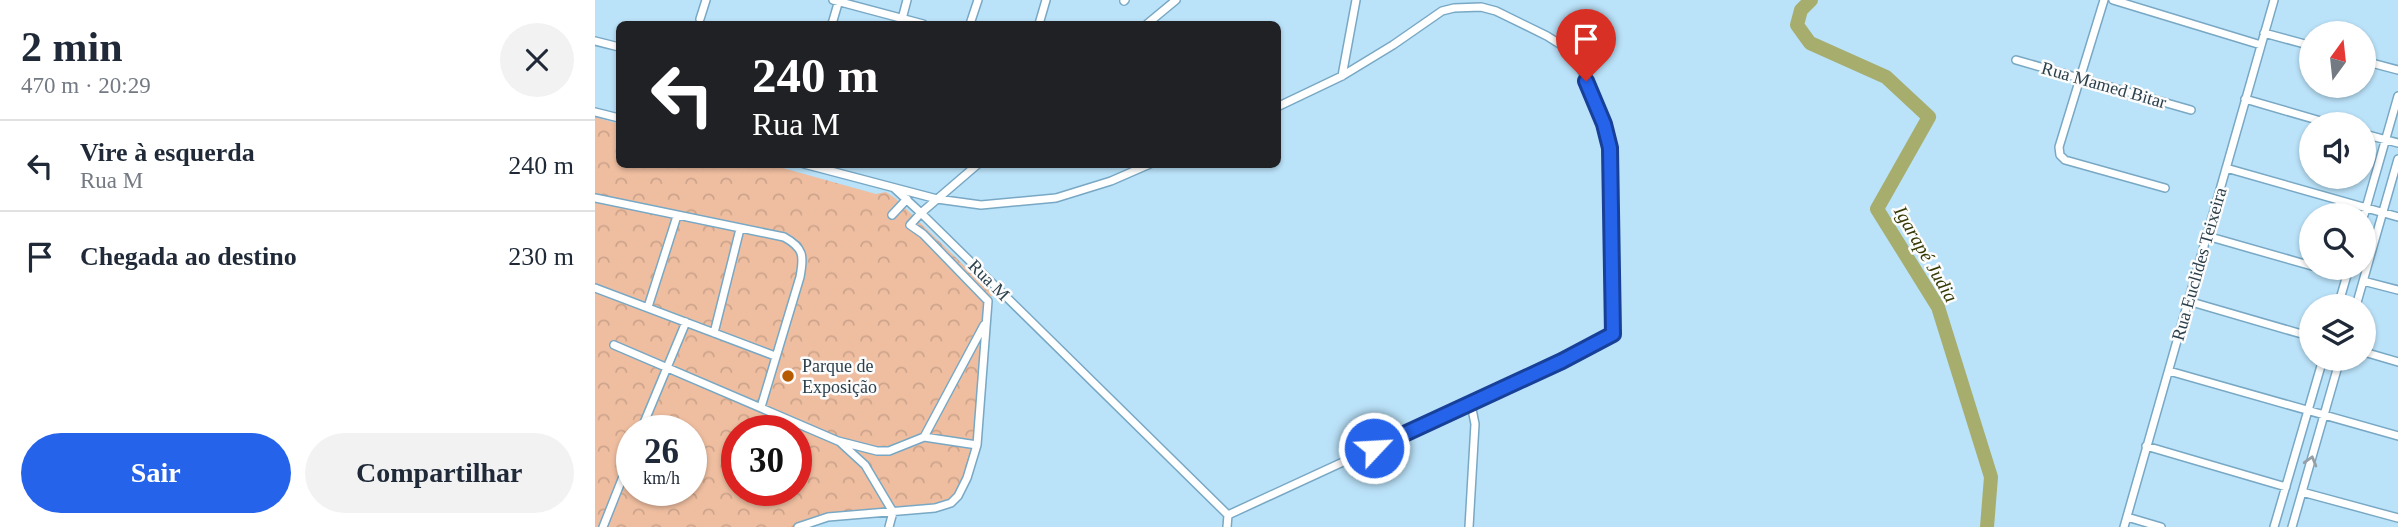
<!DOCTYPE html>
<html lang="pt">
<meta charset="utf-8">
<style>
body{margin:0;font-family:Georgia,serif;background:#f2f2f3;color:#1f2937;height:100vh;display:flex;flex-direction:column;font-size:26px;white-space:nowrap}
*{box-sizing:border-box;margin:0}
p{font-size:23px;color:#747a83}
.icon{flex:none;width:38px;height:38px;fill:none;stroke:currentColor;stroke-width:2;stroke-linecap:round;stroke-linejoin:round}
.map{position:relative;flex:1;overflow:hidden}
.side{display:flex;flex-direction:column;background:#fff;width:595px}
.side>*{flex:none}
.hud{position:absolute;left:21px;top:21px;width:665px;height:147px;border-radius:10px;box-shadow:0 2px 5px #0004;background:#202124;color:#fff;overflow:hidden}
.needle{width:46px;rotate:15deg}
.fabs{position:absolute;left:1704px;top:21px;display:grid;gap:14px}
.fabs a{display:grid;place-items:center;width:77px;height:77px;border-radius:50%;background:#fff;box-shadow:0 2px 5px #0004;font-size:35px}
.speed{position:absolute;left:21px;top:415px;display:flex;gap:14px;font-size:35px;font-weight:700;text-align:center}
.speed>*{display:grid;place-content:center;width:91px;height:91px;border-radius:50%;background:#fff;box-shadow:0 2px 5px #0004;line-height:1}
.speed small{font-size:18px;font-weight:400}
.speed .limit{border:10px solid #d22;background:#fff;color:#111}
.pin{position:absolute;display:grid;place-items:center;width:60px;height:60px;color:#fff;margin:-72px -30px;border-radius:50% 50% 50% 0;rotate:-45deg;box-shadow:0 0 7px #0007}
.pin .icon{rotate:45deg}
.me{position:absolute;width:77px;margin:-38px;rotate:65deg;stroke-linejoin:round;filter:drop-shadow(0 0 5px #0008)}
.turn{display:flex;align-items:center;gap:24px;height:147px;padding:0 21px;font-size:32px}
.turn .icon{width:91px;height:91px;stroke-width:2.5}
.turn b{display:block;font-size:49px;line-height:60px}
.round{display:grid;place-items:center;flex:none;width:74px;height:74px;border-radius:37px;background:#f2f2f3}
.summary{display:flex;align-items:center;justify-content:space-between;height:119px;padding:0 21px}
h1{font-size:42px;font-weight:700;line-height:52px}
.primary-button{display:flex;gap:14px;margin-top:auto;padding:14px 21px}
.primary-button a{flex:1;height:80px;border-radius:42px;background:#2563eb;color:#fff;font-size:28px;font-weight:700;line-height:80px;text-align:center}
.primary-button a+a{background:#f2f2f3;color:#1f2937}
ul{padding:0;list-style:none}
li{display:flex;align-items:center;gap:21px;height:91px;padding:0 21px;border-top:2px solid #e0e1e3}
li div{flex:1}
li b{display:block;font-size:26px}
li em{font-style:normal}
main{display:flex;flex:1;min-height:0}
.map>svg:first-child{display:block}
</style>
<main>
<section class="side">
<div class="summary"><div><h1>2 min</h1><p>470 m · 20:29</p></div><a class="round"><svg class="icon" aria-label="close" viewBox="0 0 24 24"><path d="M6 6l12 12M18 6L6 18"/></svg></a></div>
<ul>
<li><svg class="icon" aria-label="left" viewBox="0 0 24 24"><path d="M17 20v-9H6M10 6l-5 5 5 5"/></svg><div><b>Vire à esquerda</b><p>Rua M</p></div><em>240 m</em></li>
<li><svg class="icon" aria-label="arrive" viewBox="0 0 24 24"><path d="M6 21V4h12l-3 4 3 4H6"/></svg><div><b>Chegada ao destino</b></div><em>230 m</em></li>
</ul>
<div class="primary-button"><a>Sair</a><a>Compartilhar</a></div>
</section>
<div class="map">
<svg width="1803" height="527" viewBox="0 0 1803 527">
<defs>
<pattern id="park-crowns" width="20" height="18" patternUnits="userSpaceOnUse" patternTransform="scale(1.75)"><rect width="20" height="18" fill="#efbea0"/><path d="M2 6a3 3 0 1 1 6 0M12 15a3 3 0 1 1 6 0" fill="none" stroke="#cda48b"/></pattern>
</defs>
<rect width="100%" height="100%" fill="#bae2f9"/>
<path fill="url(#park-crowns)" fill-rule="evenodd" d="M0 117 24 124V164L177 165 281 194 291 192 300 198 397 293C383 353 394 418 373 475 369 485 362 494 356 503L233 517 203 527H0ZM37 430H96V490H37ZM142 430H201V490H142Z"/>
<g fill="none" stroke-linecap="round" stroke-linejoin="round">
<path stroke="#a6ad6d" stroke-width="14" d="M1216 0 1206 10 1202 25 1215 43 1291 77 1334 117 1282 209 1343 307 1396 477 1392 527"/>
<g stroke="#78a8c4" stroke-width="10">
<path id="street" d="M238 0 328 24
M1509 0 1464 147 1465 155 1470 160 1570 188
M1518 0 1666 45
M529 1 530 0
M105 19 111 0
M307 19 312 0
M237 24 244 0
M375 24 383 0
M444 24 451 0
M552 24 581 0
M1669 33 1717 46
M0 41 24 47
M1421 60 1596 110
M1769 61 1803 70
M747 76 761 0
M1650 99 1736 124
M0 112 24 118
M1769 134 1803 143
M209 164 342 199 386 205 461 198 516 181 555 164
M383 164 326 213 633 515
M1631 168 1803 217
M0 198 189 237C209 248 209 256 205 277L166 407
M297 215 312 199
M1769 215 1803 96
M1612 236 1717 266
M1723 268 1751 276
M1768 281 1803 290
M0 288 180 356
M1593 301 1717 337
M1743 306 1754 268
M1761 306 1803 159
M53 307 82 216
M119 333 145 229
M19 345 243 441 282 451H294L329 437 389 325
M1769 352 1803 362
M1574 371 1803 436
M46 430 91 322
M329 437 382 445
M246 443 270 465 298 512 294 527
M1551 446 1691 487
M1707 492 1803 518
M633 515 967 361 1018 334 1015 148 1000 99 983 63 971 48 952 36 901 11 886 7 859 8 847 11 798 45 747 76 682 107
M1532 517 1566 527
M8 527 37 454
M203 527 233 517 340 508 356 503 363 496 372 478 382 445 393 301 328 234 315 225 326 213 299 188
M632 527 633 515
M874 527 880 424 876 404
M1529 527 1679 0
M1679 527 1728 359
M1697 527 1745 359"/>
</g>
<use href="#street" stroke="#fff" stroke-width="7"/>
</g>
<defs><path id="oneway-chevron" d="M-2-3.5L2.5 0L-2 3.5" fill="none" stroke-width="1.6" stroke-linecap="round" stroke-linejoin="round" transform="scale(1.75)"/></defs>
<use stroke="#959fa5" href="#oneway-chevron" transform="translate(1716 461) rotate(-74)"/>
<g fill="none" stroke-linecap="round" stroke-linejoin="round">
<g stroke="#184099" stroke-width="18">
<path id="route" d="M779 448 967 361 1018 334 1015 148 1009 124 991 81"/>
</g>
<use href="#route" stroke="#2563eb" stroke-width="12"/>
</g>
<circle fill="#b75b00" stroke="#fcfcfc" stroke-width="2.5" cx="193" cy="376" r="7"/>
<g text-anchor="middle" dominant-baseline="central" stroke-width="5" stroke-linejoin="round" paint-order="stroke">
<g font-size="18" fill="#2b3f4b" stroke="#fcfcfc">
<text transform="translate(1509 85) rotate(16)">Rua Mamed Bitar</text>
<text transform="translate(1604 264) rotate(-74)">Rua Euclides Teixeira</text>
<text transform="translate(394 280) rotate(45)">Rua M</text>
</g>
<g font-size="18" fill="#2b3f4b" stroke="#fcfcfc" text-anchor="start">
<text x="207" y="366">Parque de<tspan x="207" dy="21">Exposição</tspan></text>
</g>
<g font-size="19" font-style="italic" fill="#353904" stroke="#fcfcfc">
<text transform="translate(1331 254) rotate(60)">Igarapé Judia</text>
</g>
</g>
</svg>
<div class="fabs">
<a><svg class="needle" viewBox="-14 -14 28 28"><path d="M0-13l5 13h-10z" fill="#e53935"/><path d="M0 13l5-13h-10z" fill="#747a83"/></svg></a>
<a><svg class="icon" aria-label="sound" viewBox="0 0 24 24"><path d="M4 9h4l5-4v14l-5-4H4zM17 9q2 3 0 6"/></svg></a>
<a><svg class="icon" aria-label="search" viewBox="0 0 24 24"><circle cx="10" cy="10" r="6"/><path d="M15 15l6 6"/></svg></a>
<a><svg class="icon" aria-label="layers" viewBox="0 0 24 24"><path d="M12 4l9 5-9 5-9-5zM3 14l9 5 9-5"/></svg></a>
</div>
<div class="speed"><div>26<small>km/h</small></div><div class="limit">30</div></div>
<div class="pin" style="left:991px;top:81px;background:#d93025"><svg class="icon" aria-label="arrive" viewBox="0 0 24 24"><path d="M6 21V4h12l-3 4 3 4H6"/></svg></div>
<svg class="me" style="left:779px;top:448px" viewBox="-20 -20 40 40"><circle r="17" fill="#2563eb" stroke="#fff" stroke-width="3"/><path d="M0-11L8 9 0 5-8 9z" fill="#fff"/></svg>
<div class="hud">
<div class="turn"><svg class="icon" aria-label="left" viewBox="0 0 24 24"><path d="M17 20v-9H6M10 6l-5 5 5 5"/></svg><div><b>240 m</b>Rua M</div></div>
</div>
</div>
</main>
